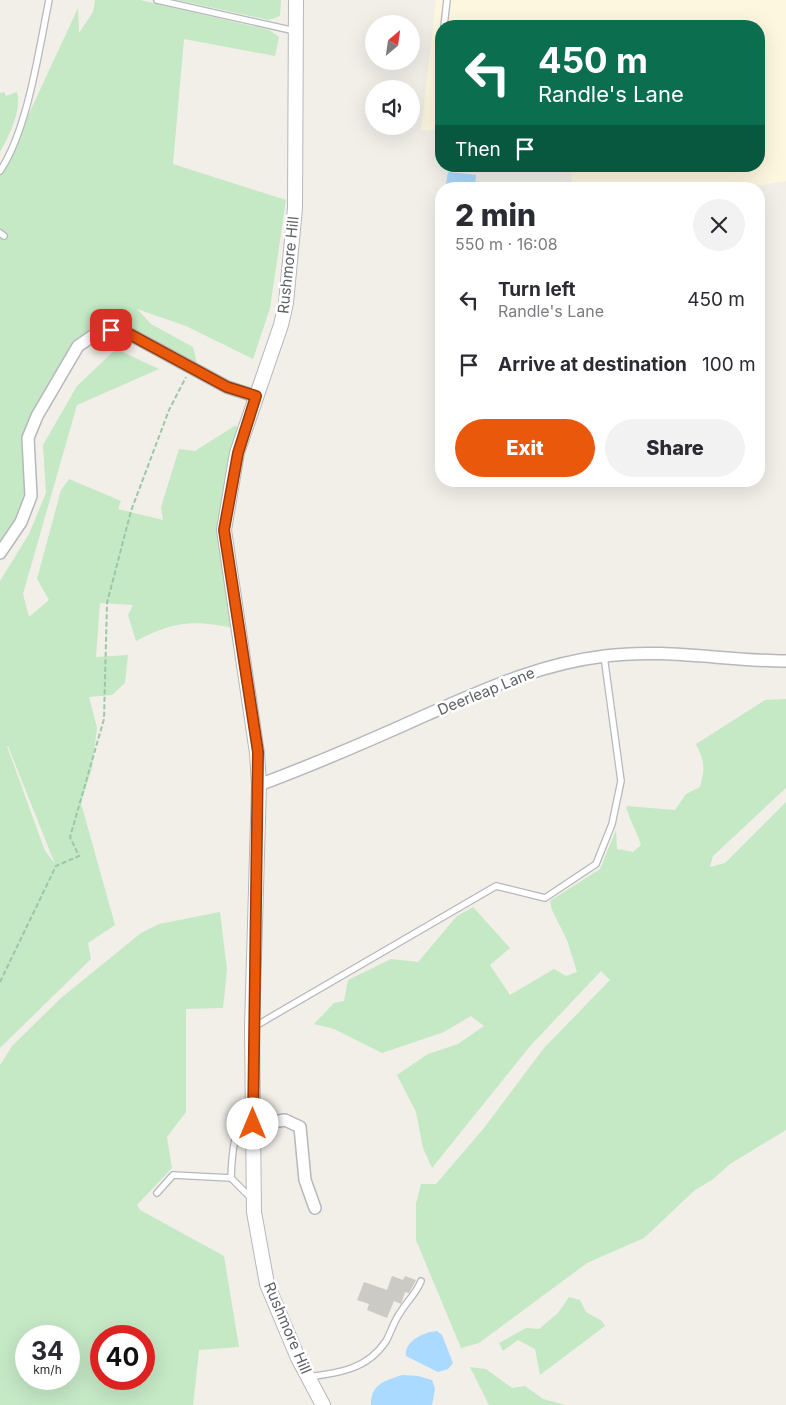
<!DOCTYPE html>
<meta charset="utf-8">
<style>
body{margin:0;font-family:Inter,sans-serif;background:#f2f2f3;color:#2b2b33;height:100vh;display:flex;flex-direction:column;font-size:19px;white-space:nowrap}
*{box-sizing:border-box;margin:0}
p{font-size:16px;color:#7c7c81}
.icon{flex:none;width:28px;height:28px;fill:none;stroke:currentColor;stroke-width:2;stroke-linecap:round;stroke-linejoin:round}
.map{position:relative;flex:1;overflow:hidden}
.drawer{position:absolute;left:435px;top:182px;width:330px;height:305px;display:flex;flex-direction:column;background:#fff;border-radius:20px;box-shadow:0 5px 20px #0002}
.drawer>*{flex:none}
.guide{position:absolute;left:435px;top:20px;width:330px;height:152px;border-radius:20px;box-shadow:0 5px 20px #0002;background:#0b6e4f;color:#fff;overflow:hidden}
.needle{width:32px;rotate:29deg}
.controls{position:absolute;left:365px;top:15px;display:grid;gap:10px}
.controls a{display:grid;place-items:center;width:55px;height:55px;border-radius:50%;background:#fff;box-shadow:0 5px 20px #0002;font-size:25px}
.speed{position:absolute;left:15px;top:1325px;display:flex;gap:10px;font-size:25px;font-weight:700;text-align:center}
.speed>*{display:grid;place-content:center;width:65px;height:65px;border-radius:50%;background:#fff;box-shadow:0 5px 20px #0002;line-height:1}
.speed small{font-size:12px;font-weight:400}
.speed .limit{border:8px solid #d22;background:#fff;color:#111}
.pin{position:absolute;display:grid;place-items:center;width:42px;height:42px;color:#fff;margin:-21px;border-radius:10px;box-shadow:0 2px 8px #0006}
.me{position:absolute;width:55px;margin:-28px;rotate:0deg;stroke-linejoin:round;filter:drop-shadow(0 0 4px #0008)}
.turn{display:flex;align-items:center;gap:18px;height:105px;padding:0 20px;font-size:22px}
.turn .icon{width:65px;height:65px;stroke-width:2.5}
.turn b{display:block;font-size:35px;line-height:42px}
.then{display:flex;align-items:center;height:48px;padding:0 20px;background:#0003;gap:10px;font-size:19px}
.round{display:grid;place-items:center;flex:none;width:52px;height:52px;border-radius:26px;background:#f2f2f3}
.summary{display:flex;align-items:center;justify-content:space-between;height:85px;padding:0 20px}
h1{font-size:30px;font-weight:800;line-height:38px}
.action{display:flex;gap:10px;margin-top:auto;padding:10px 20px}
.action a{flex:1;height:58px;border-radius:30px;background:#ea580c;color:#fff;font-size:20px;font-weight:800;line-height:58px;text-align:center}
.action a+a{background:#f2f2f3;color:#2b2b33}
ul{padding:0;list-style:none}
li{display:flex;align-items:center;gap:15px;height:65px;padding:0 20px}
li div{flex:1}
li b{display:block;font-size:19px}
li em{font-style:normal}
.map>svg:first-child{display:block}
</style>
<div class="map">
<svg width="786" height="1405" viewBox="0 0 786 1405">
<rect width="100%" height="100%" fill="#f1efe8"/>
<path fill="#fef7e0" d="M436 0H786V181L738 189H572L571 166H759V26H441V130H421Z"/>
<path fill="#c5e8c5" fill-rule="evenodd" d="M95 0H140L269 30 279 37 275 56 184 39 173 164 286 200 270 308 253 359 186 326 137 309 151 324 193 347 197 364 122 324 99 325 75 341 32 412 22 437 25 496 13 524 0 544V176L78 8 79 33 93 12Z
M177 0H281L280 16 269 20Z
M4 92 6 96 17 92C22 109 9 137 0 152V93Z
M116 349 159 369 77 405 23 594 29 617 49 600 37 579 61 490 69 479 121 501 118 509 163 520 161 507 179 449 195 451 236 425 239 435 220 533 234 628C191 620 176 621 136 641L128 615 133 605 100 603 96 657 128 655 125 683 112 695 89 697 97 728 92 768 81 803 115 925 88 943 91 959 0 1048V581L29 534 46 493 43 445 77 386ZM7 746H8L55 864 45 851Z
M786 699V788L713 856 710 867 725 863 786 802V1130L730 1164 712 1180 695 1190 644 1238 587 1263 479 1343 461 1348 416 1240V1204L421 1184H436L484 1128 544 1048 610 980 601 971 531 1045 432 1168 423 1148 416 1112 397 1075 428 1054 458 1044 484 1026 471 1016 444 1032 382 1053 334 1029 314 1024 334 1003 344 1001 348 980 391 959 418 962 457 916 473 907 510 948 490 965 510 995 554 969 566 976 577 972 567 940 552 910 550 901 600 869 616 830 617 849 633 852 641 845C637 831 629 820 626 806L675 810 686 794 700 787C705 769 705 762 696 744L765 700Z
M220 912 227 970 223 1008 186 1009V1112L167 1137 172 1168 137 1205 140 1210 224 1256 239 1347 199 1350 193 1405H0V1065L12 1046 61 998 141 933 159 924ZM26 1336H69V1379H26ZM101 1336H144V1379H101Z
M569 1297 580 1300 586 1312 602 1321 605 1326 540 1375 535 1349 518 1340 503 1351 499 1343 526 1328 539 1329 558 1313Z
M470 1367 486 1369 512 1388 525 1386 543 1399 565 1405H489Z"/>
<path fill="#aadaff" d="M448 172 476 175 475 187 446 184Z
M437 1331 442 1335 453 1363 448 1369 438 1372 406 1356C404 1341 424 1332 437 1331Z
M402 1375 418 1376 432 1380 435 1389 432 1405H371C371 1384 384 1381 402 1375Z"/>
<path fill="#cccac5" d="M392 1276 403 1280 405 1276 416 1280 409 1293 405 1292 401 1304 394 1301 387 1318 367 1310 369 1304 357 1300 364 1282 387 1290Z"/>
<g fill="none" stroke-linecap="round" stroke-linejoin="round">
<g stroke="#b5b8bc" stroke-width="8">
<path id="service" d="M157 0 295 31
M444 26 447 0
M441 45V50
M0 171C28 129 39 49 49 0
M0 233 4 236
M252 1028 496 886 545 898 596 864 612 824 621 781 604 656
M231 1178C232 1152 233 1129 251 1110
M157 1193 173 1175 231 1178 251 1198
M308 1377C339 1373 368 1369 386 1341 391 1332 394 1321 400 1313 407 1301 416 1294 421 1281"/>
</g>
<g stroke="#b5b8bc" stroke-width="14">
<path id="minor" d="M0 553 21 522 31 496 28 438 37 416 78 346 100 331 122 330 227 387 255 396
M259 785C315 764 371 740 426 715 486 689 539 664 605 656 665 648 726 661 786 661
M253 1125 285 1120 300 1127 305 1180 315 1208"/>
</g>
<g stroke="#b5b8bc" stroke-width="16">
<path id="tertiary" d="M296 0 295 208 286 303 281 325 237 453 224 530 257 753 259 785 252 1028 254 1212 267 1284 298 1358 323 1405"/>
</g>
<path stroke="#9cc7a9" stroke-width="2" stroke-dasharray="5 2.5" stroke-linecap="butt" d="M0 982 56 866 79 856 70 837 104 719 107 603 131 511 169 410 186 377"/>
<use href="#service" stroke="#fff" stroke-width="5.5"/>
<use href="#minor" stroke="#fff" stroke-width="11"/>
<use href="#tertiary" stroke="#fff" stroke-width="14"/>
</g>
<g fill="none" stroke-linecap="round" stroke-linejoin="round">
<g stroke="#983908" stroke-width="12">
<path id="route" d="M111 330H122L227 387 256 396 238 453 224 530 258 752 253 1124"/>
</g>
<use href="#route" stroke="#ea580c" stroke-width="9"/>
</g>
<g text-anchor="middle" dominant-baseline="central" stroke-width="5" stroke-linejoin="round" paint-order="stroke">
<g font-size="15" fill="#5f6368" stroke="#fff">
<text transform="translate(288 265) rotate(-84)">Rushmore Hill</text>
<text transform="translate(486 691) rotate(-22)">Deerleap Lane</text>
<text transform="translate(288 1328) rotate(67)">Rushmore Hill</text>
</g>
</g>
</svg>
<div class="controls">
<a><svg class="needle" viewBox="-14 -14 28 28"><path d="M0-13l5 13h-10z" fill="#e53935"/><path d="M0 13l5-13h-10z" fill="#7c7c81"/></svg></a>
<a><svg class="icon" aria-label="sound" viewBox="0 0 24 24"><path d="M4 9h4l5-4v14l-5-4H4zM17 9q2 3 0 6"/></svg></a>
</div>
<div class="speed"><div>34<small>km/h</small></div><div class="limit">40</div></div>
<div class="pin" style="left:111px;top:330px;background:#d93025"><svg class="icon" aria-label="arrive" viewBox="0 0 24 24"><path d="M6 21V4h12l-3 4 3 4H6"/></svg></div>
<svg class="me" style="left:253px;top:1124px" viewBox="-20 -20 40 40"><circle r="19" fill="#fff"/><path d="M0-13L10 11 0 6-10 11z" fill="#ea580c"/></svg>
<div class="guide">
<div class="turn"><svg class="icon" aria-label="left" viewBox="0 0 24 24"><path d="M17 20v-9H6M10 6l-5 5 5 5"/></svg><div><b>450 m</b>Randle's Lane</div></div>
<div class="then">Then<svg class="icon" aria-label="arrive" viewBox="0 0 24 24"><path d="M6 21V4h12l-3 4 3 4H6"/></svg></div>
</div>
<section class="drawer">
<div class="summary"><div><h1>2 min</h1><p>550 m · 16:08</p></div><a class="round"><svg class="icon" aria-label="close" viewBox="0 0 24 24"><path d="M6 6l12 12M18 6L6 18"/></svg></a></div>
<ul>
<li><svg class="icon" aria-label="left" viewBox="0 0 24 24"><path d="M17 20v-9H6M10 6l-5 5 5 5"/></svg><div><b>Turn left</b><p>Randle's Lane</p></div><em>450 m</em></li>
<li><svg class="icon" aria-label="arrive" viewBox="0 0 24 24"><path d="M6 21V4h12l-3 4 3 4H6"/></svg><div><b>Arrive at destination</b></div><em>100 m</em></li>
</ul>
<div class="action"><a>Exit</a><a>Share</a></div>
</section>
</div>
